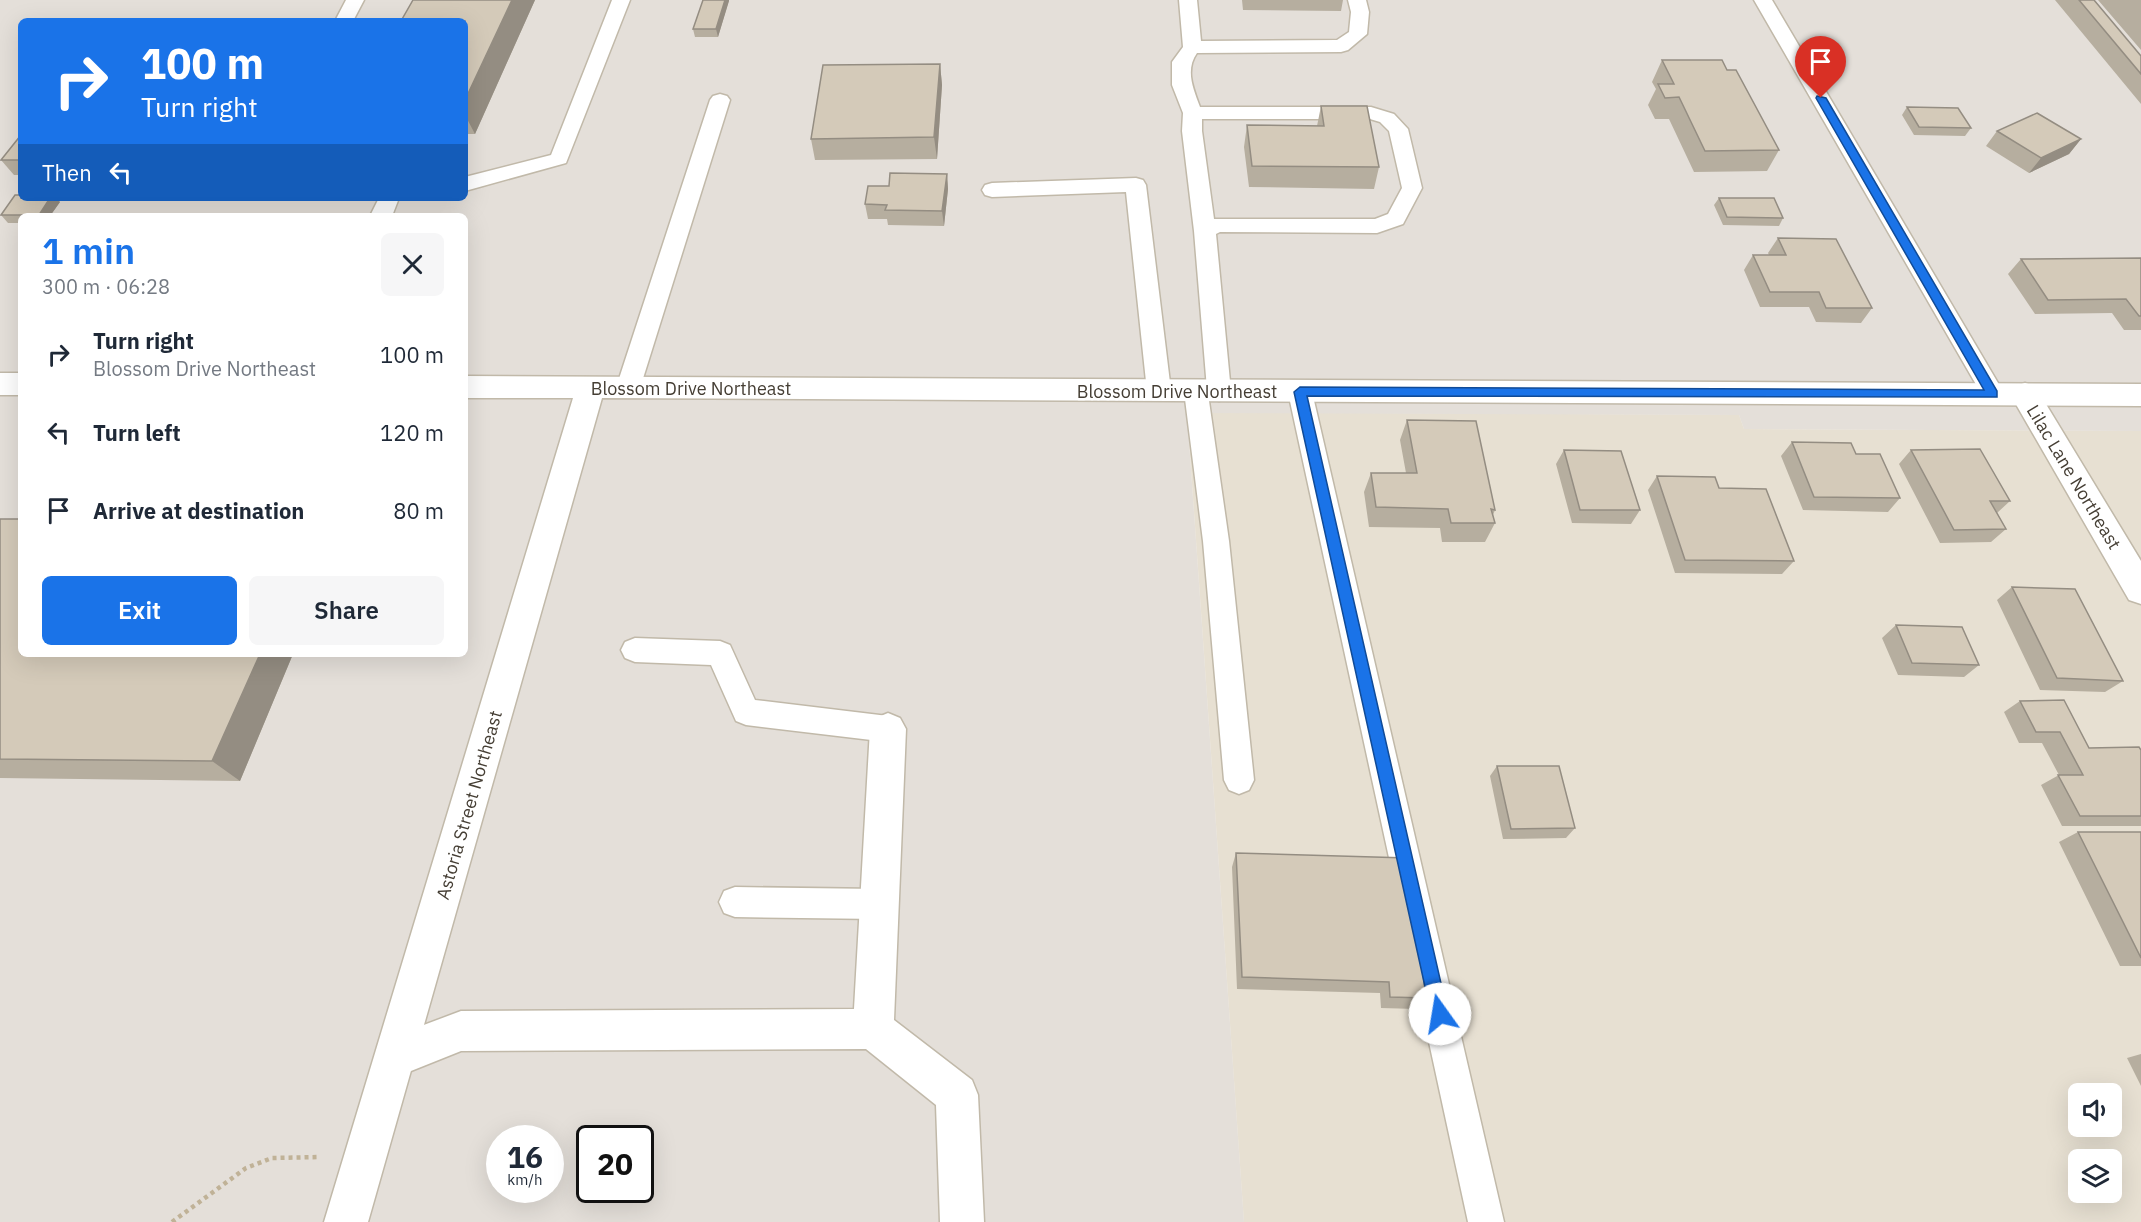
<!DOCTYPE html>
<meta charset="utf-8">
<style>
body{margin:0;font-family:"IBM Plex Sans",sans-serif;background:#f6f6f7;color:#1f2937;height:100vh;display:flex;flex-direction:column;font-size:22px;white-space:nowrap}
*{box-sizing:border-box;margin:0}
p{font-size:20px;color:#747a83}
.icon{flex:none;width:33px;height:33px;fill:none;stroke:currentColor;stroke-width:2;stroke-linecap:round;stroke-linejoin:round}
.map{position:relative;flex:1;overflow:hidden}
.drawer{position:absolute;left:18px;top:213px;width:450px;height:444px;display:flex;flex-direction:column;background:#fff;border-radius:9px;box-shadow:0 6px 24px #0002}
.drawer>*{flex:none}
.guide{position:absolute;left:18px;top:18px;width:450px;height:183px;border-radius:9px;box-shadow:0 6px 24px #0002;background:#1a73e8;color:#fff;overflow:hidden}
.buttons{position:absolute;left:2068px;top:1083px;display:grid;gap:12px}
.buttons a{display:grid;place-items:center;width:54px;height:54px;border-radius:9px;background:#fff;box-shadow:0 6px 24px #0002;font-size:30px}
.speed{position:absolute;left:486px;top:1125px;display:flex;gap:12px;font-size:30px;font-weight:700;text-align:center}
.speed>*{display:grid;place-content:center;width:78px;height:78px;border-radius:50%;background:#fff;box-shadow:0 6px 24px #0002;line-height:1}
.speed small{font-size:15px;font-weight:400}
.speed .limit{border:3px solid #111;border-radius:9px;background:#fff;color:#111}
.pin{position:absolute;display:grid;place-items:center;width:51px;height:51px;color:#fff;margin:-62px -26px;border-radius:50% 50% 50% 0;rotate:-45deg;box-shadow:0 0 6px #0007}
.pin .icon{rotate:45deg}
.me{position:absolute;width:66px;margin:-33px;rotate:347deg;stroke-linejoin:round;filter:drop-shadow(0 0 4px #0008)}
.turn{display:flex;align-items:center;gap:21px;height:126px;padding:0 24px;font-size:27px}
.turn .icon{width:78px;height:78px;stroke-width:2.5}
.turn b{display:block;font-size:42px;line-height:51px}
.then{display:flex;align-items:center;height:57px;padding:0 24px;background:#0003;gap:12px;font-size:22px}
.round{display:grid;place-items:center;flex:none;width:63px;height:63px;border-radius:9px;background:#f6f6f7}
.head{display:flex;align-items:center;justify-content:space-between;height:102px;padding:0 24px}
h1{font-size:36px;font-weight:600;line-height:45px;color:#1a73e8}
.cta{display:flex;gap:12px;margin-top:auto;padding:12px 24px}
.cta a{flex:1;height:69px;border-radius:9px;background:#1a73e8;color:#fff;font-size:24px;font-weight:600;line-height:69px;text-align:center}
.cta a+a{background:#f6f6f7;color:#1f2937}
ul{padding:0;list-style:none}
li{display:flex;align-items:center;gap:18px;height:78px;padding:0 24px}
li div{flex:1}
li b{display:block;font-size:22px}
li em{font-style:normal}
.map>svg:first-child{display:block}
</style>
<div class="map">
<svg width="2141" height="1222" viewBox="0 0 2141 1222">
<rect width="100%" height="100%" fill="#f3eee4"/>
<path fill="#e7e0d2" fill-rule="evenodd" d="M1187 412 1739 415 1744 429 2141 431V1222H1244ZM2079 1094H2112V1126H2079ZM2079 1160H2112V1192H2079Z"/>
<path fill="#e4dfd9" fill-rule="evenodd" d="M0 0H2141V431L1744 429 1739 415 1187 413 1244 1222H0ZM21 21H465V198H21ZM21 216H465V654H21ZM500 1138H550V1190H500ZM590 1138H640V1190H590Z"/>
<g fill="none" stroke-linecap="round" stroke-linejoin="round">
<g stroke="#c1b9a9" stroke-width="3">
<path id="service" d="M346 0H364L353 21H335Z
M612 0H630L566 163 465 191V177L551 155Z
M1179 0H1197L1201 41 1337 40 1349 32 1351 12 1348 0H1366L1369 12 1367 34 1348 50 1341 52 1197 53C1185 70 1193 88 1200 107H1371L1394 114 1408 129 1422 188 1403 224 1377 233 1220 232 1216 234 1231 392 1227 398 1219 401 1211 398 1208 394 1229 541 1254 780 1249 790 1239 794 1229 790 1224 780 1203 541 1184 391 1188 385 1196 382 1204 385 1207 389 1194 231 1182 131 1183 113 1172 85V62L1183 47ZM1202 119H1370L1380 122 1389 131 1402 188 1388 214 1375 219H1214L1202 131Z
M1754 0H1772L2001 388 2005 394 2001 400 1993 403 1985 400Z
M720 94 727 96 730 100 640 388 636 394 628 397 620 394 616 388 710 100 713 96Z
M1136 178 1143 180 1146 185 1171 391 1167 397 1159 400 1151 397 1147 391 1126 192 992 197 985 195 982 190 985 185 992 183Z
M379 198H399L392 216H370Z
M1300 383 1308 386 1312 392 1504 1222H1468L1288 392 1292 386Z
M635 638 720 641 730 645 755 700 888 716 898 720 902 729 898 738 888 742 746 725 736 721 711 665 635 662 625 658 621 650 625 642Z
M735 887 879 889 890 893 895 904 890 915 879 919 735 917 724 913 719 902 724 891Z"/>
</g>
<g stroke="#c1b9a9" stroke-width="3">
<path id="minor" d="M2025 383 2035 386 2141 561V604L2129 600 2010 394 2015 386Z
M888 713 900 718 906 729 894 1020 972 1080 978 1095 984 1222H940L936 1105 866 1049 461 1051 396 1077 381 1071 375 1056 381 1041 461 1011 854 1009 870 729 876 718Z"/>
</g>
<g stroke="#c1b9a9" stroke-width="3">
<path id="tertiary" d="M0 373H21V395H0Z
M465 376 2141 384V406L602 398 368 1222H324L573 398H465Z"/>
</g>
<path stroke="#c0b297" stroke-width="4.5" stroke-dasharray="4 4" stroke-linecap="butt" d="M172 1222 246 1168 272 1158 320 1157"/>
<use href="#service" fill="#fff" fill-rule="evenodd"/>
<use href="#minor" fill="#fff" fill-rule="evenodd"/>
<use href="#tertiary" fill="#fff" fill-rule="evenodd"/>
</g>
<path fill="#b6ae9f" d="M413 0H535L475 134H465V21Z
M703 0H729L718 37H695L693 29Z
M1242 0H1343L1341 11 1243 10Z
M2055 0H2094L2141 56V104Z
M2098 0H2141V50Z
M1662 60 1727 70 1779 150 1767 171 1694 172 1669 119H1655L1648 105 1656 89 1652 82Z
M940 64 942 85 937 159 815 160 811 139Z
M1321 106 1379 167 1374 189 1249 187 1244 147 1247 125 1317 126Z
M1907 107 1971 128 1965 136 1914 135 1902 115Z
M1997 131 2081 139 2069 154 2029 173 1986 146Z
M21 135V175H14L1 160Z
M947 174 948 189 944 226 888 225 887 219H868L865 204 889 186Z
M1719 198 1783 218 1779 226 1723 225 1714 205Z
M60 202 50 216H21V223H8L1 215Z
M1778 238 1872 308 1861 323 1816 322 1809 307H1760L1744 270 1753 255H1769L1768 253Z
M2141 258V330H2124L2112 313 2035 314 2008 274 2021 259Z
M1407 420 1495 510 1493 515 1495 523 1485 542H1442L1440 528 1369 527 1364 492 1371 473H1406L1400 440Z
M1792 442 1856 454 1900 498 1888 512 1803 510 1781 456Z
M1564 450 1640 510 1631 524 1572 523 1556 464Z
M1911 450 2010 501 1997 513 2006 529 1991 542 1940 543 1899 464Z
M1657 476 1719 488 1794 561 1782 574 1675 573 1648 490Z
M0 519 293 654 240 781 0 778Z
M2012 587 2123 681 2105 692 2040 690 1997 600Z
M1896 625 1979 665 1964 677 1898 675 1882 638Z
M2020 701 2089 748 2141 750V826H2062L2041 785 2059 775 2042 743H2019L2004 712Z
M1497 766 1575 828 1566 838 1503 839 1490 776Z
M2078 832H2141V966H2120L2059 842Z
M1236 853 1426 998 1416 1009 1381 1008 1380 993 1237 989 1232 867Z
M2141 1054V1086L2127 1058Z"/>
<path fill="#948d82" d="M512 0H535L475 134 465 115V100Z
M725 0H729V1L718 37 716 29Z
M940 64 942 85 937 159 934 137Z
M2081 139 2069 154 2029 173 2041 158Z
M947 174 948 189 944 226 942 211Z
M50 198H57L60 202 50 216H40L39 215Z
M260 654H293L240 781 212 761Z"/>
<path fill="#d4cab9" stroke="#948d82" stroke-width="1.5" d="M413 0H512L465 100V21H401Z
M703 0H725L716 29H693Z
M2079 0H2094L2141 56V74Z
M1662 60H1722L1727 70H1736L1779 150 1705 151 1679 97 1665 98 1658 84H1674Z
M940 64 934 137 811 139 823 65Z
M1321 106H1367L1379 167 1252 166 1247 125 1324 126Z
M1907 107 1958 108 1971 128 1919 127Z
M2037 113 2081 139 2041 158 1997 131Z
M21 135V160H1Z
M890 173 947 174 942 211 885 210 887 205 865 204 868 186H889Z
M15 195H21V198H50L39 215H1Z
M1719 198H1774L1783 218 1727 217Z
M1778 238 1836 239 1872 308H1826L1819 292H1770L1753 255H1786Z
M2141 258V316H2139L2126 299 2048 300 2021 259Z
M1407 420 1476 421 1495 510 1491 509 1495 523H1451L1448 509 1376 507 1371 473H1417Z
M1792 442 1851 443 1856 454H1880L1900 498 1814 497Z
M1980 449 2010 501H1990L2006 529 1954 530 1911 450Z
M1564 450 1621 451 1640 510H1580Z
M1657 476 1715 477 1719 488 1766 489 1794 561 1685 560Z
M0 519H21V654H260L212 761 0 759Z
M2012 587 2075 589 2123 681 2057 678Z
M1896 625 1962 627 1979 665 1912 663Z
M2064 700 2089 748 2139 747 2141 750V816H2080L2058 775H2083L2060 732H2036L2020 701Z
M1497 766H1559L1575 828 1511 829Z
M2078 832H2141V958Z
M1236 853 1408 858 1426 998 1390 997 1389 982 1242 977Z"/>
<path fill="#1a73e8" stroke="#114b97" stroke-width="1.5" d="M1817 96 1826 98 1997 391V397L1307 396 1448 1014 1446 1020 1440 1023 1434 1020 1431 1014 1294 392 1300 387 1984 390 1816 98Z"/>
<g text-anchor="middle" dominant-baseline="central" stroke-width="4.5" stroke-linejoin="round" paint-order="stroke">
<g font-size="18" fill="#453e34" stroke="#fff">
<text x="691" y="388">Blossom Drive Northeast</text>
<text x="1177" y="391">Blossom Drive Northeast</text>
<text transform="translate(2074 477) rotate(59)">Lilac Lane Northeast</text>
<text transform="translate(469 805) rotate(-74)">Astoria Street Northeast</text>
</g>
</g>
</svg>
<div class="buttons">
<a><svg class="icon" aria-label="sound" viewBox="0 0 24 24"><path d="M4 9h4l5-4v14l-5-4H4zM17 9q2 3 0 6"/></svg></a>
<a><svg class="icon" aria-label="layers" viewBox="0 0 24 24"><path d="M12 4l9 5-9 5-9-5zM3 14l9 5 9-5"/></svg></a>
</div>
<div class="speed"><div>16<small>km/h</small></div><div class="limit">20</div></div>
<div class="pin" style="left:1821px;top:98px;background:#d93025"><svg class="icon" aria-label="arrive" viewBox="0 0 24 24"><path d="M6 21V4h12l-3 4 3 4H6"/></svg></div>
<svg class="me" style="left:1440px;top:1014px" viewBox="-20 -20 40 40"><circle r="19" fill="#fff"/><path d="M0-13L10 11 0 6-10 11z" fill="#1a73e8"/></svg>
<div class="guide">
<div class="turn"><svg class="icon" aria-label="right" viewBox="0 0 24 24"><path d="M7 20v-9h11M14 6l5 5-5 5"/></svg><div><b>100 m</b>Turn right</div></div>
<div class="then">Then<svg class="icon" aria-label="left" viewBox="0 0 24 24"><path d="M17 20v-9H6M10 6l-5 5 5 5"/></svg></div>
</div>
<section class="drawer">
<div class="head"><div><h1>1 min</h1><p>300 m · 06:28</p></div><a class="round"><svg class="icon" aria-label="close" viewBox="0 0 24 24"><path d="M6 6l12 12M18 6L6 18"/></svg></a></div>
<ul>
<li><svg class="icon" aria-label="right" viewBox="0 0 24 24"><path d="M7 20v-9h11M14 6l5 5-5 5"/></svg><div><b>Turn right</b><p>Blossom Drive Northeast</p></div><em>100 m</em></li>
<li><svg class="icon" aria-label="left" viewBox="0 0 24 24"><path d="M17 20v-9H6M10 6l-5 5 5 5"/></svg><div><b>Turn left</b></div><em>120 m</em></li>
<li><svg class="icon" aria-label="arrive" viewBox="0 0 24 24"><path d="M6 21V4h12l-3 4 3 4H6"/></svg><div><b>Arrive at destination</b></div><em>80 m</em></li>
</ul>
<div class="cta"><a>Exit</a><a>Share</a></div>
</section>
</div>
